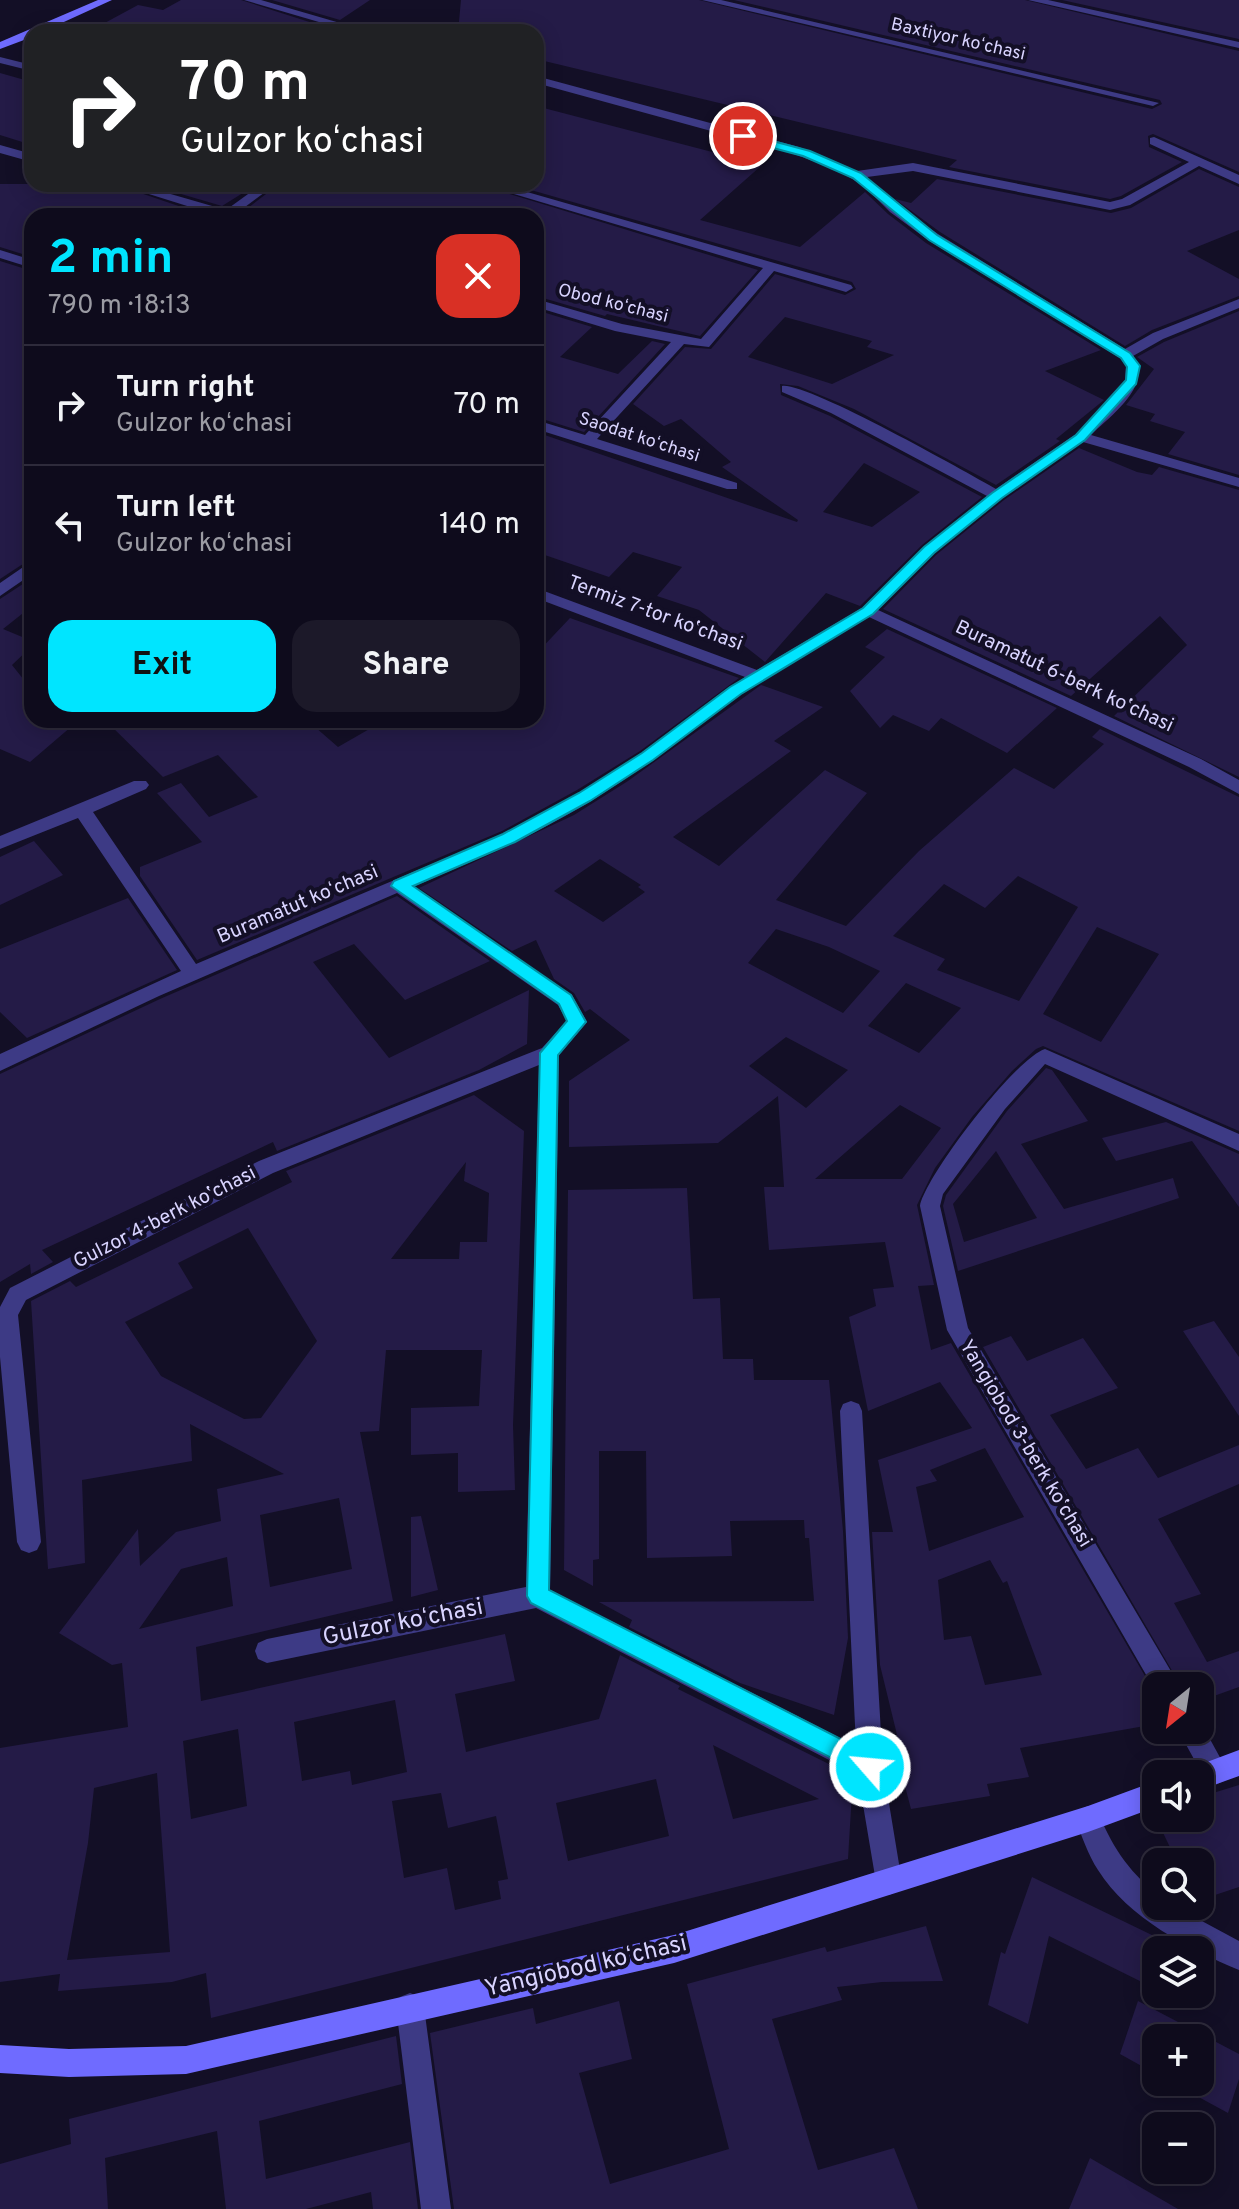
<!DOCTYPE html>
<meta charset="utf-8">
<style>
body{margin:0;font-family:Overpass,sans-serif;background:#1c1929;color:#f1f3f6;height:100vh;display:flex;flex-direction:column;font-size:30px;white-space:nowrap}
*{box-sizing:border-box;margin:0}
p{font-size:26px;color:#9b9ba3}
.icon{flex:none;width:44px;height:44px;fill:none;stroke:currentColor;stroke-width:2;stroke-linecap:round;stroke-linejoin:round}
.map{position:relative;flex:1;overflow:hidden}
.sheet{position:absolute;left:24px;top:208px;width:520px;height:520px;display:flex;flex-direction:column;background:#0e0b1c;border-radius:24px;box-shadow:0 4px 20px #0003,0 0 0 2px #2e2b3b}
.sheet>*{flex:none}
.guide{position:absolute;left:24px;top:24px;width:520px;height:168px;border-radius:24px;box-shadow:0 4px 20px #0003,0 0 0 2px #2e2b3b;background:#202124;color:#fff;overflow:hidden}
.needle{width:52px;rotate:210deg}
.fabs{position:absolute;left:1142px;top:1672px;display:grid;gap:16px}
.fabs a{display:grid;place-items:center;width:72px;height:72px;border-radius:16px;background:#0e0b1c;box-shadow:0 4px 20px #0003,0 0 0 2px #2e2b3b;font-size:40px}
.pin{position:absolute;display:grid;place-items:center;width:68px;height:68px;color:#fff;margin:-34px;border:4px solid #fff;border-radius:50%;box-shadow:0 2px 8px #0007}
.me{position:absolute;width:88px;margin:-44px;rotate:297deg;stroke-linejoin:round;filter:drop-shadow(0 0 6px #0008)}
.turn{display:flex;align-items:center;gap:28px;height:168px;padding:0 24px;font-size:36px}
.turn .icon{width:104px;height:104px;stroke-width:2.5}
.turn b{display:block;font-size:56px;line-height:68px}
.round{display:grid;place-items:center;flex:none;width:84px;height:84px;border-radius:24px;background:#1c1929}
.head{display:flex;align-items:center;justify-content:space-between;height:136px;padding:0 24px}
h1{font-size:48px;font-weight:700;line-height:60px;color:#00e5ff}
.cta{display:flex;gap:16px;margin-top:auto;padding:16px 24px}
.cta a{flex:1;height:92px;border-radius:24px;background:#00e5ff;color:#111;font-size:32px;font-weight:700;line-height:92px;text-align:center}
.cta a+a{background:#1c1929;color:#f1f3f6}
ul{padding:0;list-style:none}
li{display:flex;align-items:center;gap:24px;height:120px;padding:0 24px;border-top:2px solid #2e2b3b}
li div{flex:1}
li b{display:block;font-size:30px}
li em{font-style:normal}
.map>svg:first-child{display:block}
</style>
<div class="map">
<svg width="1239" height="2209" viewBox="0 0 1239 2209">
<rect width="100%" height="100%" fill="#130f26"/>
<path fill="#241b47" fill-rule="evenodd" d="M181 0H241L328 28 322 32H88L138 5 163 10Z
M272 0H370L340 20Z
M461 0H699L1152 109 1162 104 1160 100 734 0H1025L1239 51V172L1153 134 1148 136 1149 147 1182 162 1121 196 1110 199 949 167 957 160 536 59V32H458Z
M1062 0H1239V39Z
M0 73 32 82V145L0 135Z
M536 106 762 165 700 220 800 247 865 192 888 214 926 243 1101 350 1045 371 1104 400 1056 439 1060 441 996 485 854 409 798 386 780 384 781 395 830 416 982 497 922 545 860 606 826 593 765 662 699 610 657 596 682 567 633 552 609 577 536 552V432L797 522 798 520 722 467 731 462 681 419 664 426 633 404 685 347 711 349 775 274 845 295 856 289 852 282 510 184H536ZM785 317 872 341 867 347 894 355 832 384 748 357ZM864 463 920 492 872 527 823 512Z
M1199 169 1239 187V230L1187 251 1239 279V296L1152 330 1125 346 940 232 895 199 911 203 937 179 1111 213 1131 208Z
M0 184H114L208 216H32V257L0 247Z
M147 184H257L222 206Z
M279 184H477L758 270 700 336 607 314 605 316 536 296V216H275L248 208Z
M0 261 32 271V558L0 579Z
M536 310 592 327 560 357 618 374 652 341 665 344 584 432 536 417Z
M1239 311V475L1168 454 1185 432 1150 421 1155 414 1126 405 1154 369 1137 357 1164 342Z
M1079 448 1137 472 1152 475 1159 467 1239 490V777L1114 716 1187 645 1160 616 1071 696 883 609 936 555 1004 500Z
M32 578V606L3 629 32 641V646L12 665 32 690V720H79L30 762 0 749V599Z
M570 618 739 678 640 751 577 790 502 831 197 960 140 876V867L202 842 157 793 181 783 209 817 258 797 218 755 163 777 105 720H307L338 747 385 720H536V654Z
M887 629 1057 708 1007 753 941 718 929 731 893 715 880 728 850 691 885 657 865 647Z
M761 685 823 707 774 741 791 751 673 837 719 866 825 770 867 793 776 900 846 926 919 851 1014 768 1054 789 1104 744 1092 737 1100 729 1239 797V1131L1043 1046 1036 1049 1012 1071 972 1117 935 1168 917 1205 934 1285 918 1286 931 1350 951 1343 1156 1695V1724L1020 1748 1029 1777 987 1784 990 1796 911 1809 901 1771 897 1772 890 1744 899 1743 880 1665 872 1532H893L878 1460 972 1428 940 1382 868 1411 849 1317 876 1306 873 1289 894 1287 885 1242 769 1250 764 1187H784L778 1096 718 1143 569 1147V1081L630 1040 590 1009 585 1012 574 993 554 979 536 940 512 951 419 888 574 815 628 781ZM600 859 641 885 638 887 645 892 603 922 554 891ZM1018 876 1078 907 1019 1001 937 970 945 959 893 936 944 884 985 908ZM1097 927 1159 954 1101 1042 1043 1014ZM776 929 829 947 880 971 843 1013 748 963ZM906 983 961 1008 919 1053 868 1026ZM786 1037 848 1070 806 1108 749 1066ZM900 1105 941 1128 902 1179H815ZM985 1448 1024 1517 929 1551 916 1487 937 1481 930 1470ZM990 1560 1003 1583 1007 1581 1042 1675 985 1685 971 1636 944 1640 938 1580Z
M34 841 63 875 0 905V857Z
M397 896 490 961 405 1000 354 944 313 962 389 1058 529 990 527 1044 479 1070 277 1151 273 1142 42 1250 53 1262 31 1274 30 1264 0 1282V1074L160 999Z
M128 898 177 970 27 1038 0 1012V949Z
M1046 1068 1052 1070 1088 1121 1021 1144 1064 1209 1173 1178 1179 1198 958 1271 943 1206 946 1195 1007 1111ZM996 1151 1037 1218 964 1242 953 1204Z
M474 1095 524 1131 513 1425 515 1490 458 1492V1453L411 1455V1408L479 1406 482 1350H386L379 1431 360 1432 393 1601 196 1647 201 1701 505 1634 515 1681 455 1694 466 1752 599 1719 620 1655 680 1686 678 1689 853 1776 848 1859 211 2018 206 1973 172 1982 58 1991 60 1974 0 1982V1748L128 1727 122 1663 112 1665 59 1633 138 1529 140 1566 176 1532 221 1521 217 1489 284 1474 190 1424 192 1461 82 1480 85 1563 48 1569 31 1301 70 1281 76 1287 292 1182 286 1171ZM466 1162 464 1181 489 1193 487 1242H460L459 1259H391ZM248 1228 317 1341 261 1418 244 1419 161 1376 125 1322 193 1288 178 1263ZM339 1498 352 1569 270 1587 260 1515ZM227 1557 233 1606 139 1629 181 1569ZM395 1700 407 1772 352 1785 350 1771 302 1781 294 1722ZM238 1729 247 1806 191 1819 183 1741ZM713 1745 819 1799 733 1819ZM157 1773 170 1952 67 1960 88 1843 94 1788ZM656 1779 669 1836 568 1861 556 1803ZM441 1793 448 1828 496 1816 508 1879 498 1881 501 1899 455 1910 447 1868 404 1878 392 1801Z
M1166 1122 1239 1154V1207L1192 1141 1116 1161 1102 1138Z
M687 1188 693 1299 720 1298 723 1359H753L754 1380H829L843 1531 848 1638 834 1715 740 1683 629 1627 632 1620 599 1602 814 1601 809 1538H805L804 1520 730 1521 732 1556 647 1558 646 1451H599V1559L593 1560V1586L564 1570 568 1190Z
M1214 1321 1239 1357V1416L1183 1331Z
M1011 1336 1027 1361 1083 1338 1118 1388 1050 1415 1086 1469 1138 1448 1158 1478 1239 1445V1484L1158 1519 1201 1594 1174 1603 1207 1662 1239 1651V1687L1200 1701V1686H1181L983 1347Z
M421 1516 438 1590 411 1597V1517Z
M1239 1785V1887L1200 1900V1862H1177L1156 1818H1200V1797Z
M1032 1877 1156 1937V1989L1049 1936 1028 2024 988 2005 1001 1952 1005 1954Z
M926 1926 943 1981 882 1982 837 1987 842 2000 772 2019 818 2170 894 2148 918 2209H454L430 2033 533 2008 536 2024 619 2001 632 2059 579 2073 610 2184 729 2149 687 1984 825 1947 827 1952Z
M1138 2001 1239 2054V2079L1228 2113 1171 2082H1200V2038H1156V2074L1120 2054Z
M396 2036 402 2084 259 2121 266 2179 410 2142 418 2209H373L371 2192 306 2209H226L217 2131 105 2158 108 2209H0V2164L71 2144 69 2119Z
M1090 2158 1178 2209H1069Z"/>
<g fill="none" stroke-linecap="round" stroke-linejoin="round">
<path fill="#3d3a85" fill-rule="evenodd" d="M244 0H261L371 32H353Z
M702 0H721L1159 103 1153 106Z
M1028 0H1048L1239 42V48Z
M0 57 32 65V71L0 63Z
M536 76 799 147 857 171 913 163 1110 202 1122 199 1189 162 1150 144V138L1154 137 1239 175V184L1199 166 1130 205 1110 210 913 171 867 177 898 206 938 234 1125 349 1153 333 1239 299V308L1163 339 1133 356C1154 385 1110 416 1091 435L1239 478V487L1083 442 1002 498 934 553 878 610 1201 759 1239 780V794L1189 767 869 617C818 647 765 676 718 710 677 741 638 772 594 799 537 835 474 860 413 887L572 995 587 1022 559 1055 550 1590 856 1746 840 1411 843 1404 851 1401 859 1404 862 1411 883 1767 902 1882 898 1891 889 1895 880 1891 876 1882 858 1775 536 1608 267 1663 258 1659 255 1651 258 1643 267 1639 526 1587 539 1065 273 1173 26 1300 18 1315 41 1542 37 1550 29 1553 21 1550 17 1542 0 1357V1307L10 1288 259 1161 542 1048 567 1021 558 1005 397 893 159 996 0 1071V1054L181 971 78 818 0 849V836L134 781H146L149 785 146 789 93 812 196 964 503 834 579 793 642 753 745 677 536 598V588L757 670 862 608 924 547 987 496 831 413 782 392V386C807 382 964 471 996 489L1076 434 1118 391 1125 381 1126 366 1120 358 928 240 890 212 865 187 838 170 791 153 536 83Z
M0 145 32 154V162L0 153Z
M117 184H136L226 210 262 184H276L237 213 240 216H219Z
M480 184H499L851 285 853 288 846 292 774 271 709 347 684 344 597 439 737 483V489H727L536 429V420L585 435 671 342 615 331 536 307V299L622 324 701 339 763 268Z
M0 250 32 260V268L0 258Z
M32 561V574L0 596V583Z
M1045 1049 1239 1134V1151L1045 1064 1005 1109 943 1194 940 1206 968 1328 1175 1678 1178 1686H1156V1692L947 1330 920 1206C926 1175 1016 1058 1045 1049Z
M1200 1721 1228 1772 1224 1781 1215 1785 1206 1781 1178 1730H1200Z
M1088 1806 1097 1810C1111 1844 1127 1870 1156 1893V1906H1174L1239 1941V1970C1189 1949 1128 1918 1098 1870 1088 1855 1082 1836 1075 1819L1079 1810Z
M410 1993 420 1997 424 2007 451 2209H421L396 2007 400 1997Z"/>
<path fill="#6f6bff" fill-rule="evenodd" d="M98 0H112L42 32H32V37L0 49V42Z
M1239 1750V1776L1200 1790V1774H1188L1191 1768Z
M1156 1781V1807L1088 1832 674 1963 186 2074 69 2077 0 2073V2045L69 2049 186 2046 674 1935 1088 1806Z"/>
</g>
<path fill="#00e5ff" stroke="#0095a6" stroke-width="2" d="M743 133 810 151 861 173 937 235 1130 353 1140 366 1136 384 1085 440 1002 498 934 553 873 614 741 694 653 760 590 801 515 842 413 886 571 995 586 1022 558 1055 549 1590 878 1758 882 1767 878 1775 870 1778 531 1603 527 1596 540 1053 567 1021 559 1004 391 886 394 881 503 834 579 793 642 753 730 687 863 608 924 547 992 493 1076 435 1126 380 1127 367 1121 358 929 240 853 178 803 156 739 139V134Z"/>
<g text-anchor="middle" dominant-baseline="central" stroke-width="8" stroke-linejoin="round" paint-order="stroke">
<g font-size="18" fill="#d9d4ff" stroke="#130f26">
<text transform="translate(958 40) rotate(13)">Baxtiyor koʻchasi</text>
<text transform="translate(613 304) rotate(14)">Obod koʻchasi</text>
<text transform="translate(639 438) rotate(18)">Saodat koʻchasi</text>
</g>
<g font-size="20" fill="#d9d4ff" stroke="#130f26">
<text transform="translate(655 614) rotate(20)">Termiz 7-tor koʼchasi</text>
<text transform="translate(1064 677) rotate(25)">Buramatut 6-berk koʼchasi</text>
<text transform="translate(298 905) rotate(-23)">Buramatut koʻchasi</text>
<text transform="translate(165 1218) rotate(-27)">Gulzor 4-berk koʼchasi</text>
<text transform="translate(1025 1444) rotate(59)">Yangiobod 3-berk koʼchasi</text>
</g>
<g font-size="24" fill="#d9d4ff" stroke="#130f26">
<text transform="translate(403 1623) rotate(-11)">Gulzor koʻchasi</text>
<text transform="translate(586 1967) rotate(-13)">Yangiobod koʻchasi</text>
</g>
</g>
</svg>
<div class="fabs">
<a><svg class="needle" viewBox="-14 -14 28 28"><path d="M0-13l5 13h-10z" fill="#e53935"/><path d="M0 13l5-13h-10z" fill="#9b9ba3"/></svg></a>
<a><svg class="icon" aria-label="sound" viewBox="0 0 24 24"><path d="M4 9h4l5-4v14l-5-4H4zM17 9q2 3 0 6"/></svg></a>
<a><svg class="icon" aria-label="search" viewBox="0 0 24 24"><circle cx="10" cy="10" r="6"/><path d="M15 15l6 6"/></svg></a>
<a><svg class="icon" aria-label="layers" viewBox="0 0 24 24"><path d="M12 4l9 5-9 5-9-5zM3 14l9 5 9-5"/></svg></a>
<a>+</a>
<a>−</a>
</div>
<div class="pin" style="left:743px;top:136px;background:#d93025"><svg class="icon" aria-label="arrive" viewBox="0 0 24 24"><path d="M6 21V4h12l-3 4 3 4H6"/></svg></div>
<svg class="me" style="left:870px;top:1767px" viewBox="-20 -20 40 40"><circle r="17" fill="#00e5ff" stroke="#fff" stroke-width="3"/><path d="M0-11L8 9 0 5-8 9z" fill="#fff"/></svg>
<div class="guide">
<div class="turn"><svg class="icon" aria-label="right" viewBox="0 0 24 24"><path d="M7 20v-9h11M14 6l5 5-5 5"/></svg><div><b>70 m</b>Gulzor koʻchasi</div></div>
</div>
<section class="sheet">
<div class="head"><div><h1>2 min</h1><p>790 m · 18:13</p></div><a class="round" style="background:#d93025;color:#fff"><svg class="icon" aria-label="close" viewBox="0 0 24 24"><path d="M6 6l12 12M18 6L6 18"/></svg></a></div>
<ul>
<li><svg class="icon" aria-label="right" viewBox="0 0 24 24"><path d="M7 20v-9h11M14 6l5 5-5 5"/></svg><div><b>Turn right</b><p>Gulzor koʻchasi</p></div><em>70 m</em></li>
<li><svg class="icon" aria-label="left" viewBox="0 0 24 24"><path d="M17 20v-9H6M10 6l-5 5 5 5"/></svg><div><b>Turn left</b><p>Gulzor koʻchasi</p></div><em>140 m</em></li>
</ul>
<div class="cta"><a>Exit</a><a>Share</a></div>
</section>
</div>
